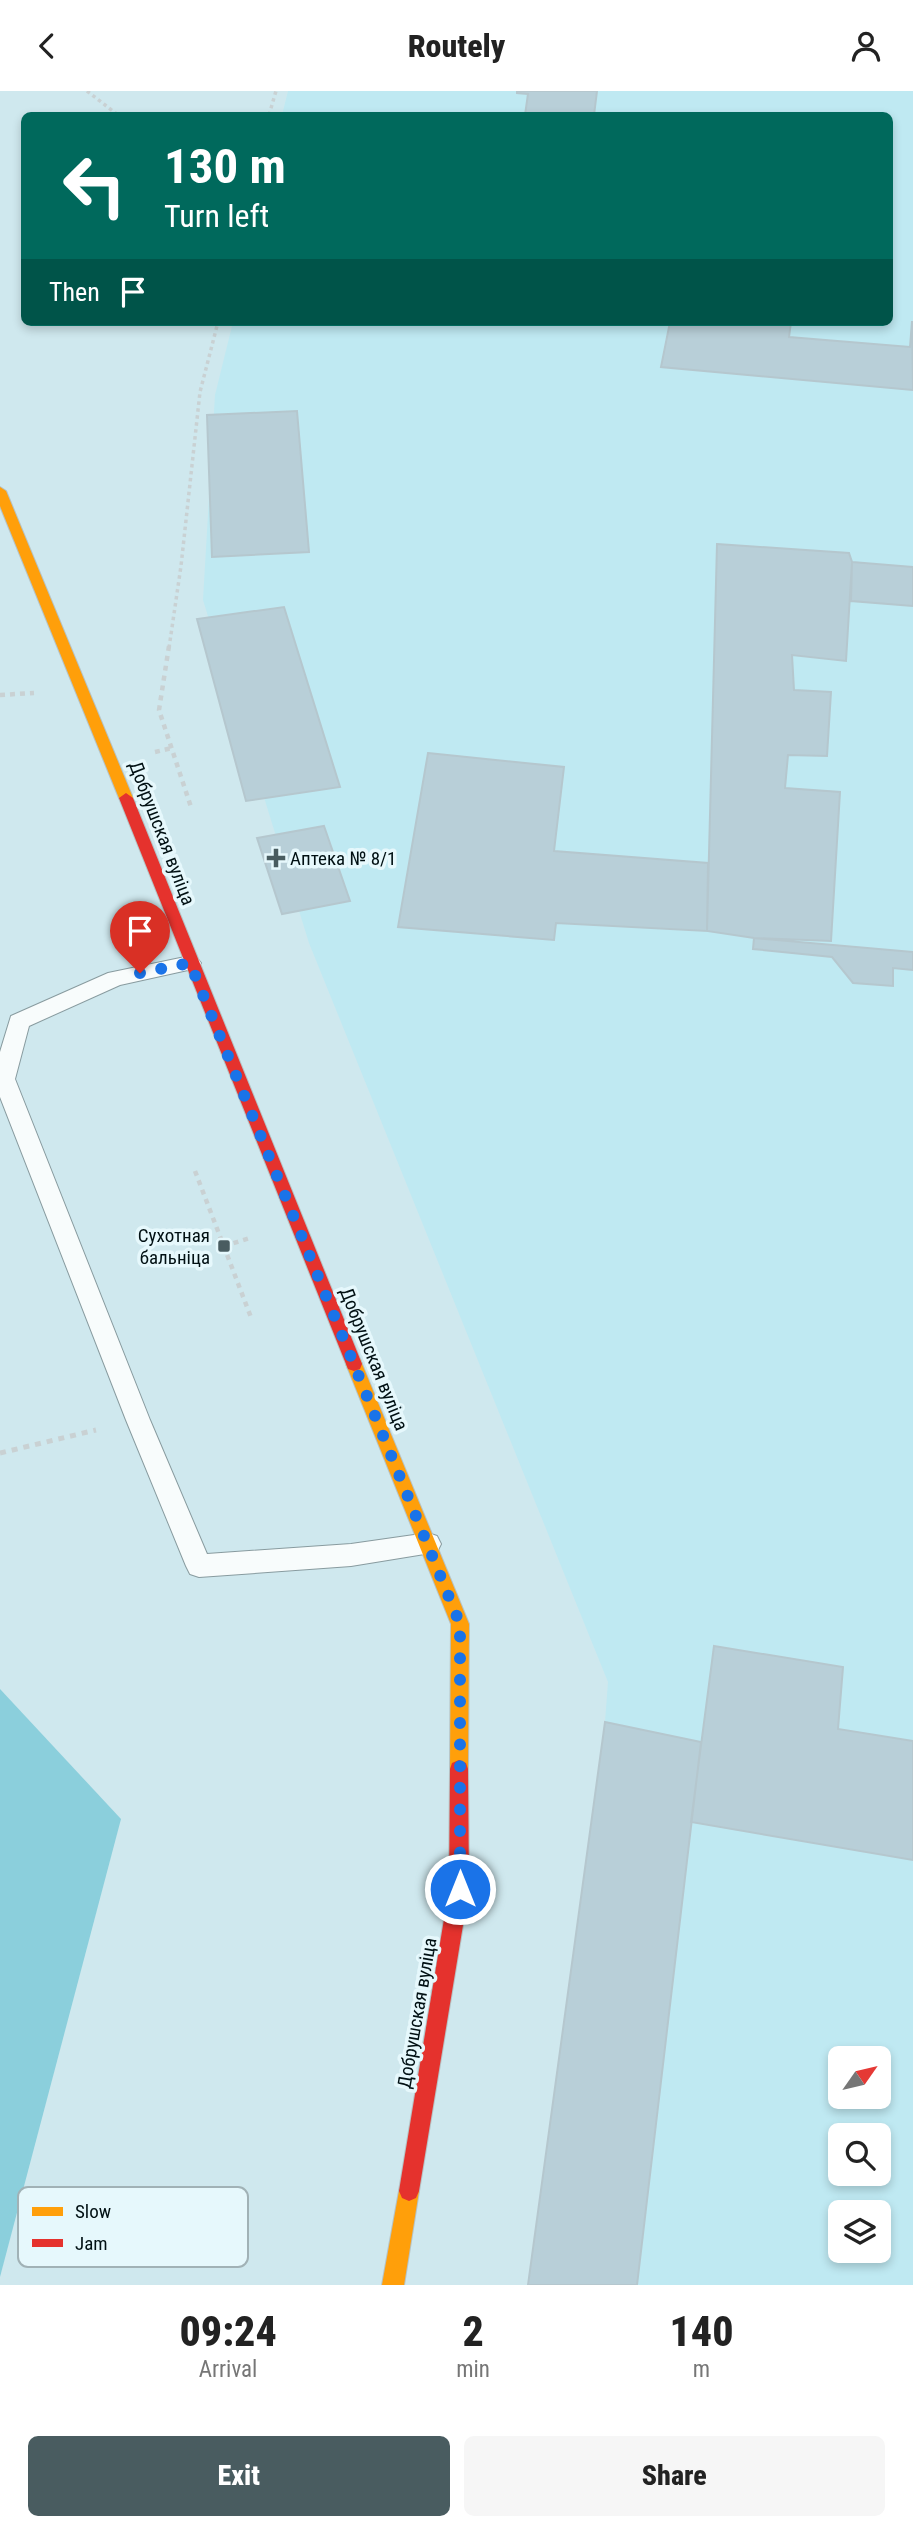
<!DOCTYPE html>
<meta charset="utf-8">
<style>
body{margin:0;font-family:"Roboto Condensed",sans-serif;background:#f6f6f6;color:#222;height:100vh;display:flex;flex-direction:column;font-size:26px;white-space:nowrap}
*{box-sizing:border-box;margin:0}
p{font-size:23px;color:#767676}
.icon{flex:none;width:38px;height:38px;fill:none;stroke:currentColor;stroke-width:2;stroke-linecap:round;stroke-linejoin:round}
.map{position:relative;height:2194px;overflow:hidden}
.sheet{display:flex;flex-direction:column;background:#fff;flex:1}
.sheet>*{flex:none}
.banner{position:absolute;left:21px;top:21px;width:872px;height:214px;border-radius:10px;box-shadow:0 4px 10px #0003;background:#00695c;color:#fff;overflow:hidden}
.needle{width:46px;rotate:56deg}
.controls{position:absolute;left:828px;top:1955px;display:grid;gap:14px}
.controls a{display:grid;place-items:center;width:63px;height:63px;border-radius:10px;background:#fff;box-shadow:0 4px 10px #0003;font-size:35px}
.pin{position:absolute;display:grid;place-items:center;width:60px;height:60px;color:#fff;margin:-72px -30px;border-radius:50% 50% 50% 0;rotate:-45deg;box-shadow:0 0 7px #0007}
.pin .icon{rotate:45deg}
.me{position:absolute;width:77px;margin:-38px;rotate:0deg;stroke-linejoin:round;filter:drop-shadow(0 0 5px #0008)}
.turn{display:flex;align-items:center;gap:24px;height:147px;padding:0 28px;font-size:32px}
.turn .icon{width:91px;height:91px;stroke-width:2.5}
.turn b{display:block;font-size:49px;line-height:60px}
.then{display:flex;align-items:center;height:66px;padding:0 28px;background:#0003;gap:14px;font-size:26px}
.eta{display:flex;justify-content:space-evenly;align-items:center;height:119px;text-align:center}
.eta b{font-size:42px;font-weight:800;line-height:49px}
.primary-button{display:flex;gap:14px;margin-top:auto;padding:14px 28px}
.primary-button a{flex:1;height:80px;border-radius:10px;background:#495c60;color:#fff;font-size:28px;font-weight:800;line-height:80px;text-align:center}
.primary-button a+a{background:#f6f6f6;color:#222}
header{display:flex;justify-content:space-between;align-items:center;height:91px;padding:0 28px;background:#fff;font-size:32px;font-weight:800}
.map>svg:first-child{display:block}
</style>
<header><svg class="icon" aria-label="back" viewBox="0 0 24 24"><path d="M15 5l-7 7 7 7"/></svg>Routely<svg class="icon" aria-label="person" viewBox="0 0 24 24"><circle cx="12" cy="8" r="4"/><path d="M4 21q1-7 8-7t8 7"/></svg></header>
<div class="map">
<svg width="913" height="2194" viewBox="0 0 913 2194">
<rect width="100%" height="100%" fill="#cfe8ee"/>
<path fill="#bfe9f2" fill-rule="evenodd" d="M288 0H913V2194H563L608 1591 309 852 203 509 215 304 233 231H889V24H282ZM840 1967H878V2006H840ZM840 2044H878V2082H840ZM840 2121H878V2160H840Z"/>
<path fill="#8bcfdc" d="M0 1598 121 1728 0 2186Z"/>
<path fill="#b8cfd8" stroke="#b5c7ce" stroke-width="2" d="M517 0H597L594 24H525L528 3 517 2Z
M912 230 913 299 661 276 670 231H791L789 246 910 256Z
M297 320 309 461 212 466 207 324Z
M717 453 849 462 852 471 846 570 792 564 794 599 831 601 827 665 788 664 785 697 840 701 831 850 754 847 707 840Z
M852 471 913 476V515L851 510Z
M284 516 340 696 246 710 197 528Z
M428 662 564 676 554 760 708 772 707 840 556 832 554 849 398 836Z
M324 735 350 810 282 823 257 747Z
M754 847 913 861V879L893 877V895L853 892 832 866 753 858Z
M714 1555 843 1576 838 1638 913 1650V1769L691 1731Z
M605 1631 701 1651 637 2194H528Z"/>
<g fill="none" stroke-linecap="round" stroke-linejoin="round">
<g stroke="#889b9f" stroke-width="2">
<path id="lane" d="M190 865 197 867 201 872 197 877 120 894 29 935 15 988 150 1329 207 1463 351 1453 428 1442 437 1445 441 1453 437 1461 351 1475 199 1486 190 1483 186 1475 126 1329 0 1006V961L11 925 108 882Z"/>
</g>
<g stroke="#b6c3c5" stroke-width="2">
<path id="slow" d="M0 396 6 400 133 707 131 710 126 712 119 707 0 415Z
M354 1266 360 1268 362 1273 469 1533 468 1678 466 1684 459 1687 452 1684 450 1678 451 1533 346 1273 348 1268Z
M409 2090 416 2093 419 2100 404 2194H382L399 2100 402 2093Z"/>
</g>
<g stroke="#b6c3c5" stroke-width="2">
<path id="jam" d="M126 702 133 707 362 1273 360 1278 354 1280 348 1278 346 1273 119 707Z
M459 1669 466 1672 468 1678 469 1798 419 2100 416 2107 409 2110 402 2107 399 2100 449 1798 450 1678 452 1672Z"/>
</g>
<path stroke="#c9d1d3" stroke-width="3.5" stroke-dasharray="3.5 3.5" stroke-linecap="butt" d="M87 0 118 24
M269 24 276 0
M169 557 181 475 200 301 218 231"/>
<path stroke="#c9d1d3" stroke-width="4.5" stroke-dasharray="5 5" stroke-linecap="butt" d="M169 555 159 619 191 716
M0 604 34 602
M155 661 172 657
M195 1080 252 1229
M224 1155 250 1147"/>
<path stroke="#c9d1d3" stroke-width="5" stroke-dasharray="6 6" stroke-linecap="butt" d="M0 1362 96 1339"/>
<use href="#lane" fill="#f8fcfc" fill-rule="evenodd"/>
<use href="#slow" fill="#ff9f0a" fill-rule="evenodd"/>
<use href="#jam" fill="#e5322d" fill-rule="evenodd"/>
</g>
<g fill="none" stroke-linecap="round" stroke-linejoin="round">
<path stroke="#1a73e8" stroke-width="12" stroke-dasharray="0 21.6" d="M140 882 190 872 460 1533V1798"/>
</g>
<g fill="#495c60" stroke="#e6f8fc" stroke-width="2.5">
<path d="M272.5 756.5h7v7h7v7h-7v7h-7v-7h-7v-7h7z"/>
<rect x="217" y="1148" width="14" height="14" rx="3.5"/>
</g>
<g text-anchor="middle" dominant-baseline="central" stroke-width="7" stroke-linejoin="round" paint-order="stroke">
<g font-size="19" fill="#011013" stroke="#e6f8fc">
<text transform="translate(162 742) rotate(69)">Добрушская вуліца</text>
<text transform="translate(374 1268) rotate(68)">Добрушская вуліца</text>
<text transform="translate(417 1922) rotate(-80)">Добрушская вуліца</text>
</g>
<g font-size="19" fill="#011013" stroke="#e6f8fc" text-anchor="start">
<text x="290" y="767">Аптека № 8/1</text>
<text x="210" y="1144" text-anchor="end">Сухотная<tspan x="210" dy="22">бальніца</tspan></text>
</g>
</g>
<rect x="18" y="2096" width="230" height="80" rx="10" fill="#e6f8fc" stroke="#a1b2b6" stroke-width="2"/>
<rect x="32" y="2116" width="31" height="9" fill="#ff9f0a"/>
<rect x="32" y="2148" width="31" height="8" fill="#e5322d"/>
<g font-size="19" fill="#011013">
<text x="75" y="2127">Slow</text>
<text x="75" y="2159">Jam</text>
</g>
</svg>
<div class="controls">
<a><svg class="needle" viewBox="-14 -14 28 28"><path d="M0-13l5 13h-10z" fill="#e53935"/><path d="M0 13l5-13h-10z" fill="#767676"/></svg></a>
<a><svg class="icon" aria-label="search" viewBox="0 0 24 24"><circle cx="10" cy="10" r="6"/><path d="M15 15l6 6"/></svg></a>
<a><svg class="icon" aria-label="layers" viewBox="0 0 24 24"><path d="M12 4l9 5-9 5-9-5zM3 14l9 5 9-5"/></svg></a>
</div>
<div class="pin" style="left:140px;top:882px;background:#d93025"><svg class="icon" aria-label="arrive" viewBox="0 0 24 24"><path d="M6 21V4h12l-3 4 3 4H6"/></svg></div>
<svg class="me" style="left:460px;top:1798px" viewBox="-20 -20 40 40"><circle r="17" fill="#1a73e8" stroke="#fff" stroke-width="3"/><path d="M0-11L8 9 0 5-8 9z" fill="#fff"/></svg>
<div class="banner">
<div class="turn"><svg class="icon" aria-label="left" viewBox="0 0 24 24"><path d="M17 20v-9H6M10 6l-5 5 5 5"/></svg><div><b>130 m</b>Turn left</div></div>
<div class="then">Then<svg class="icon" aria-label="arrive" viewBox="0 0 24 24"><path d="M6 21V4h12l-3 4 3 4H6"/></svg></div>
</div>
</div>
<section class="sheet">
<div class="eta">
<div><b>09:24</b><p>Arrival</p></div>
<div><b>2</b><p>min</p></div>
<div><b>140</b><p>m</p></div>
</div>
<div class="primary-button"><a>Exit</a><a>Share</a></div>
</section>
